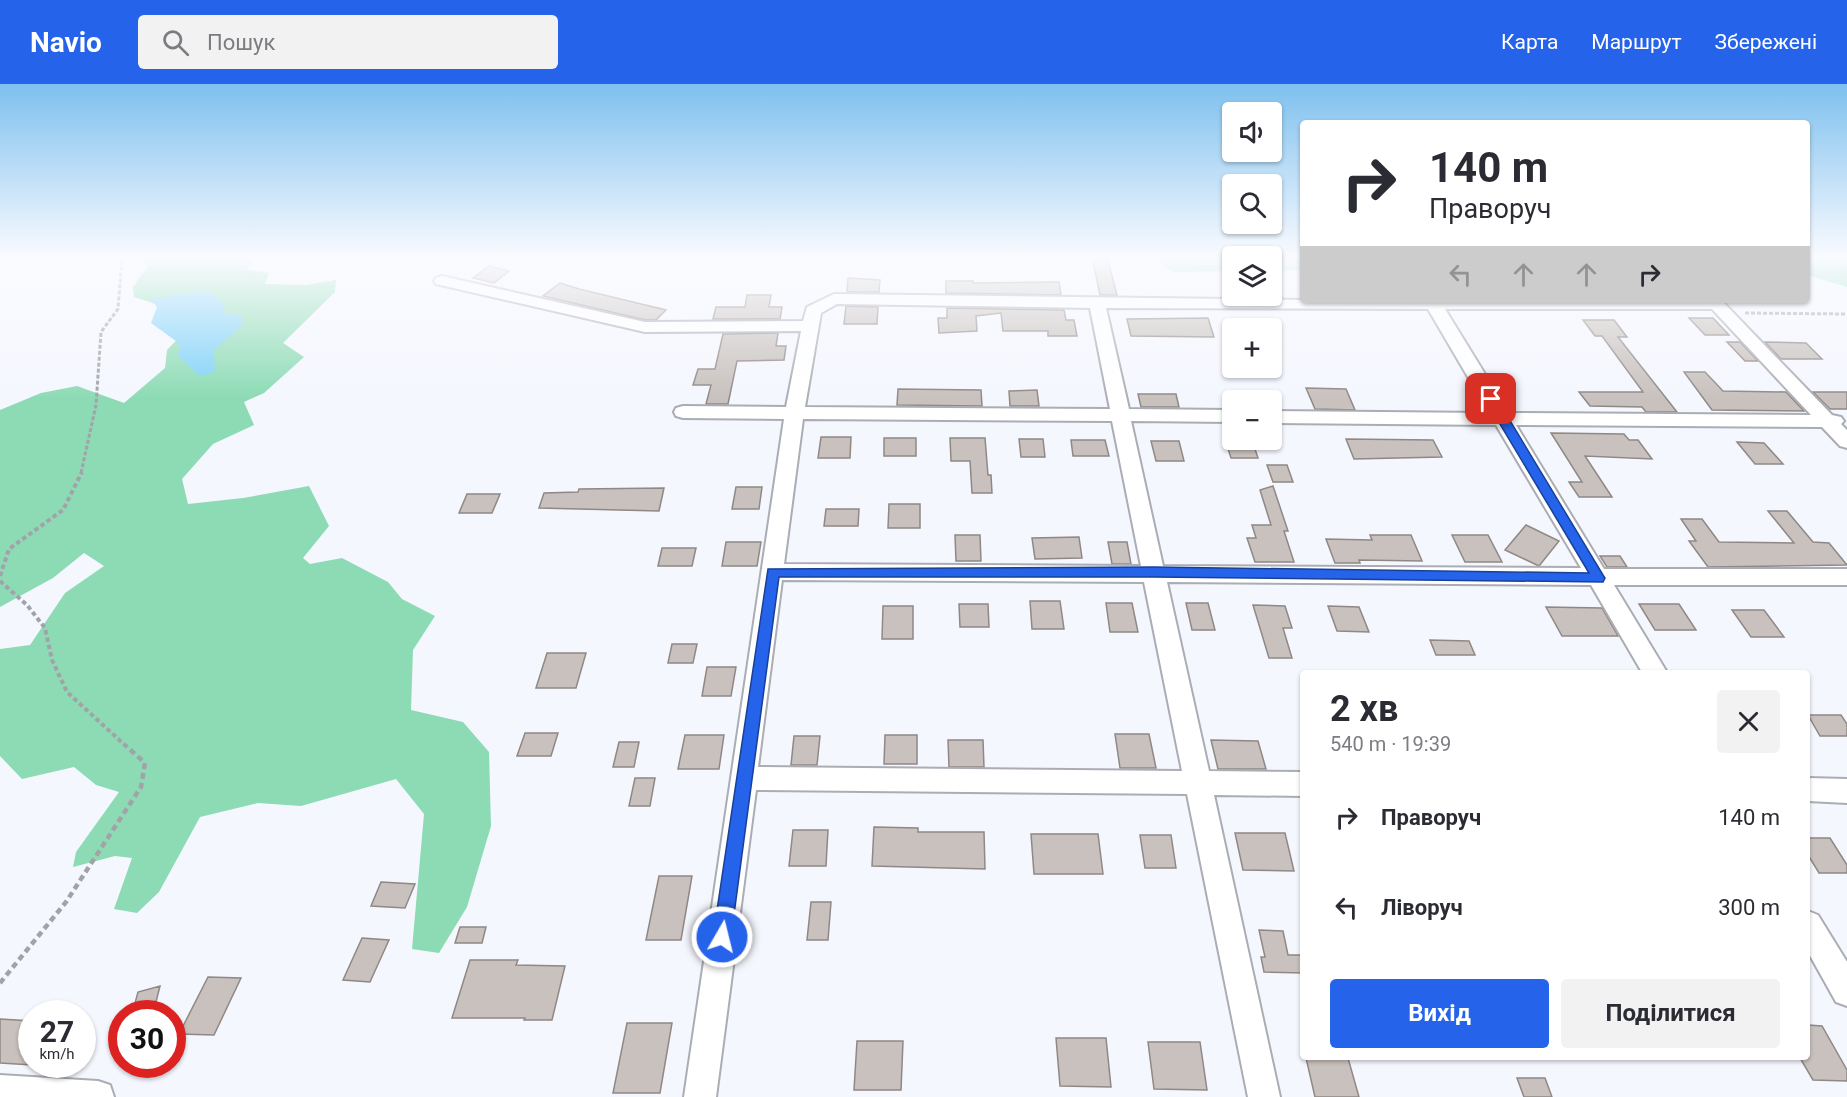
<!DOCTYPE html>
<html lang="uk">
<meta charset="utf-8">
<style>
body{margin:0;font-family:Roboto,sans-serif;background:#f2f2f3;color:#2b2b33;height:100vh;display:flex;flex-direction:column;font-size:22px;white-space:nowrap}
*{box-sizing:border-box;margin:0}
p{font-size:20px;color:#7c7c81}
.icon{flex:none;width:33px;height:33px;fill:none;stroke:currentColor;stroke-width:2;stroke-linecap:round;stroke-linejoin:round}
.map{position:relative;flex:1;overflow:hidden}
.details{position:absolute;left:1300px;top:586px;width:510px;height:390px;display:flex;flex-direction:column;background:#fff;border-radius:6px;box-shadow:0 2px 4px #0004}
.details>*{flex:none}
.guide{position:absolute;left:1300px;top:36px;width:510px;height:183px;border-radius:6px;box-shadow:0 2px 4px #0004;background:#fff;color:#2b2b33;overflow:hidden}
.controls{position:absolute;left:1222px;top:18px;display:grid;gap:12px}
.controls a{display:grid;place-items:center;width:60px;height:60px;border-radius:6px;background:#fff;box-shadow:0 2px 4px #0004;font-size:30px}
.speed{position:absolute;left:18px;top:916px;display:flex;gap:12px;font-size:30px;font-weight:700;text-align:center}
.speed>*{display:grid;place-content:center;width:78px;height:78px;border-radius:50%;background:#fff;box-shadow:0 2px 4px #0004;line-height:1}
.speed small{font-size:15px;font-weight:400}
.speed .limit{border:9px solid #d22;background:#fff;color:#111}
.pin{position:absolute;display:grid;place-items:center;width:51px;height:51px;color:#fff;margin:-26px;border-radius:12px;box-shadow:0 3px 9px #0006}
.me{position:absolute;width:66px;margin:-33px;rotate:8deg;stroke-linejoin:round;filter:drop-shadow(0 0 4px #0008)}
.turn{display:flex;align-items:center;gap:21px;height:126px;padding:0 30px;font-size:27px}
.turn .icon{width:78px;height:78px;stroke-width:2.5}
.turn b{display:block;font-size:42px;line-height:51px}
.lanes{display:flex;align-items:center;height:57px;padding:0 30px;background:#0003;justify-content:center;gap:30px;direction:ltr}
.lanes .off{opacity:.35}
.round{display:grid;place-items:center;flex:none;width:63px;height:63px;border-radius:6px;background:#f2f2f3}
.headline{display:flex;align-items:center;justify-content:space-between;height:102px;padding:0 30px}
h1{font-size:36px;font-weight:700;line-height:45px}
.action{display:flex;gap:12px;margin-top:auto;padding:12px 30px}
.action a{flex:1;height:69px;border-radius:6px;background:#2563eb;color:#fff;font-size:24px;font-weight:700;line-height:69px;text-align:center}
.action a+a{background:#f2f2f3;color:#2b2b33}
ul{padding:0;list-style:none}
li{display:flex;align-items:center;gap:18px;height:90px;padding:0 30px}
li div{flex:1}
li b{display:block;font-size:22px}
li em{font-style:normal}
header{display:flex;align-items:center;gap:36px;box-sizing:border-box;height:84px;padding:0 30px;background:#2563eb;color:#fff}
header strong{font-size:28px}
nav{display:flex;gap:33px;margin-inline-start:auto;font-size:21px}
.search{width:420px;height:54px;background:#f2f2f3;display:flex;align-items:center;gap:15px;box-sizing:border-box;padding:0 21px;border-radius:6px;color:#7c7c81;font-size:22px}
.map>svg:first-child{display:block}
</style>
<header>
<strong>Navio</strong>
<div class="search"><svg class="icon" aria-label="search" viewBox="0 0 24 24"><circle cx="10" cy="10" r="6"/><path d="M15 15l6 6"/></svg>Пошук</div>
<nav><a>Карта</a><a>Маршрут</a><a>Збережені</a></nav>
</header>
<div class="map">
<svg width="1847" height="1013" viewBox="0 0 1847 1013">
<rect width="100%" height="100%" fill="#f5f7fe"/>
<path fill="#8cdbb4" d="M131 173H257L246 185 269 189 265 200 306 201 336 196 335 208 283 259 304 273 264 309 244 318 254 341 213 360 182 395 188 420 243 414 309 402 329 442 303 474 310 480 342 474 388 498 402 515 435 532 413 566 411 626 463 638 489 668 491 742 467 823 439 869 412 865 424 730 396 695 301 722 258 719 200 733 159 808 137 829 114 825 132 774 115 772 73 783 76 768 119 708 96 701 74 683 22 695 0 672V565L30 561 65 509 104 482 84 469 53 494 0 523V326L41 309 77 302 124 319 165 284 167 266 191 241 175 226 134 213 133 203 148 182Z
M1150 173H1233V187L1174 188Z
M1272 173H1303V186L1272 187Z
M1808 173H1847V203L1808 191Z"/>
<path fill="#7fd1f8" d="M206 206 222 218 225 230 241 231 243 240 214 266 215 288 200 292 178 272 180 260 151 239 157 223 150 215Z"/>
<path fill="#c8c1bd" stroke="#8f8885" stroke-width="1.5" d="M1092 173H1107L1117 211H1100Z
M489 182 509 187 494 199 473 194Z
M848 194 880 196 879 208H847Z
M946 197H973V199L1059 198 1061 211 946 209Z
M560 199 579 205 666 226 656 236H645L543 212Z
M747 211H771L769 223H782L780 235H713L716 223H745Z
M846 222 878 223 877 240H844Z
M947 224 1064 226 1066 236H1074L1077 252H1048V247H1003L1001 229 976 232 977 247 939 249 938 234H947Z
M1208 234 1214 253 1131 252 1127 235Z
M1689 234H1713L1729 251H1705Z
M1583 236H1614L1627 253H1618L1677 328H1646L1642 323 1590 322 1579 308H1643L1602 252H1595Z
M778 249 776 262H786L784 276 737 277 728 320H706L711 301H693L698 285H715L723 250Z
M1727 258H1740L1758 277H1745Z
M1765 258 1806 259 1822 275H1781Z
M1684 288H1705L1723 307 1786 308 1804 327 1712 326Z
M1306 304 1346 305 1355 326 1315 325Z
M898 305 981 306 982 322 897 321Z
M1037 306 1039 322H1010L1009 307Z
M1813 308H1847V325H1830Z
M1138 310H1176L1179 323H1141Z
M1551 349 1624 350 1629 356H1638L1652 375 1585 372 1612 413H1579L1569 398H1582Z
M821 353H851L850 374H818Z
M884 354H916V372H884Z
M950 354H985L988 391H991L992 409H972L970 377H951Z
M1019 355H1043L1045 373H1021Z
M1346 355 1433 356 1442 373 1354 375Z
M1071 356H1105L1109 372H1073Z
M1151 357H1179L1184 377H1156Z
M1226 358 1253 359 1258 374H1231Z
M1737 358 1764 359 1783 380H1755Z
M1267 381H1287L1293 398H1273Z
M1273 402 1288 447H1284L1294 478H1255L1247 454H1256L1252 441H1271L1260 406Z
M736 403H762L759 425H732Z
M664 404 659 427 539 424 544 409 578 408 579 405Z
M467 410H500L492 429H459Z
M889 420H920V444H888Z
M826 425H859L858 442H824Z
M1768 427H1787L1813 458 1829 459 1847 481 1708 483 1689 457H1696L1681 435H1702L1719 458 1794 459Z
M1526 441 1559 457 1539 482 1505 466Z
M955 451H980L981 477H956Z
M1370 451H1411L1422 477 1359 476 1360 479H1335L1326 455 1372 456Z
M1452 451H1488L1502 478H1465Z
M1079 453 1082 474 1035 475 1032 454Z
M726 458H761L757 482H722Z
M1108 458H1127L1131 480H1112Z
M662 464H696L692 482H658Z
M1600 472H1620L1627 483H1607Z
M1030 517H1060L1064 545H1032Z
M1106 519H1132L1138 548H1110Z
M1186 519H1208L1215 546H1192Z
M959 520H988L989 543H960Z
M1639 520H1679L1696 546H1655Z
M1253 521 1285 522 1292 544H1283L1292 574H1269Z
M883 522H913V555H882Z
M1328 522 1359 523 1369 548 1337 547Z
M1546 523 1602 524 1618 552H1562Z
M1732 526H1764L1784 553H1751Z
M1430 556 1469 557 1475 571H1436Z
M672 560H697L693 579H668Z
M547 569H586L576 604H536Z
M707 583H736L731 612H702Z
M1808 631H1841L1847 640V652H1820Z
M525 649H558L551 672H517Z
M1115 650H1149L1156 684H1120Z
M685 651H724L719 685H678Z
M885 651H917V680H884Z
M794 652H820L817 681H791Z
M948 656H983L984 683H949Z
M1211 656 1258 657 1266 685H1218Z
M619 658H639L634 683H613Z
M635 694H655L650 722H629Z
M874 743 918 744V748H984L985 785 872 782Z
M793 746H828L826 782H789Z
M1235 749H1285L1294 787 1243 786Z
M1031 750H1098L1103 790H1034Z
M1140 751H1171L1176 784H1145Z
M1808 754H1830L1847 781V789H1819L1808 771Z
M659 792H692L681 856H646Z
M381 798 415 800 405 824 371 822Z
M811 818H831L828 856H807Z
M460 843H486L482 859H455Z
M1259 846 1283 847 1288 871H1304V889L1264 888 1261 873H1265Z
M362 854 389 856 370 898 343 896Z
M470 876H518L516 881 565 882 552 936H524L525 934H452Z
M208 893 241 894 214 951 179 950Z
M160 902 153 930H132L138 908Z
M0 935 32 937V981L0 979Z
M627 939H672L660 1009H613Z
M1808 941 1822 942 1847 986V997L1813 996 1800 974H1808Z
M1056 954H1106L1111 1003 1060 1002Z
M857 957H903L901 1006H854Z
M1148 958H1200L1207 1006 1154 1005Z
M1306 974H1348L1359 1013H1315Z
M1517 994H1545L1552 1013H1524Z"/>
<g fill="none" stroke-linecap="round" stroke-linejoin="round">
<g stroke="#abadb4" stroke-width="4">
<path id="street" d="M442 192 645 238 803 237 807 223 834 210 1304 216H1721L1832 331 1841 333 1844 337 1841 340 1847 346V364L1840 362 1822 343 1516 341 1604 485H1847V501H1614L1668 590H1643L1591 501 1167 498 1209 687 1304 688V712L1214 711 1280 1013H1248L1187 710 756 706 716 1013H684L784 335 683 334 676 332 674 328 676 324 683 322 786 323 801 247 645 248 436 200 434 197 436 194ZM837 220 1090 224 1110 325 805 323 821 229ZM1106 224 1428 225 1489 329 1272 327V339L1496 341 1581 484 1163 482 1131 337 1233 338V326L1129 325ZM1445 225H1712L1811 331 1509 329ZM803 335 1112 337 1141 482 784 480ZM782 496 1144 498 1182 687 758 683Z
M1808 694 1847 695V719L1808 717Z
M1808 827 1818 831 1847 878V922L1836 918 1808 868Z
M0 991 98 997 110 1001 114 1013H0Z"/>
</g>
<path stroke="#a2a3a9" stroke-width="3" stroke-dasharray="4 2" stroke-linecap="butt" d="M1745 229 1847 230
M81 389 96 321 101 248 118 225 122 173"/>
<path stroke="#a2a3a9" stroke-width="4" stroke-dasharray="4.5 3" stroke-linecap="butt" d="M0 492 9 465 63 426 82 388
M0 497 27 521 45 544 52 576 67 608 128 664"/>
<path stroke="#a2a3a9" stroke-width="4.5" stroke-dasharray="6 4" stroke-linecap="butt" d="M0 899 66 818 141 703 145 679 126 662"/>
<use href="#street" fill="#fff" fill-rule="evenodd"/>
</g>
<linearGradient id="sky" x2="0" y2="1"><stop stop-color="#7ec0ee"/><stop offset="0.55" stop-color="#fafbff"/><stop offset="1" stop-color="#fafbff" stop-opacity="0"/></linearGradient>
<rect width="1847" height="315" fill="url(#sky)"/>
<path fill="#2563eb" stroke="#184099" stroke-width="1.5" d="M1491 312 1497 315 1603 491 1605 494 1603 498 1154 493H779L731 853 729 860 722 862 716 860 713 853 768 485 1154 483 1589 489 1485 315Z"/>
</svg>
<div class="controls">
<a><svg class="icon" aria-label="sound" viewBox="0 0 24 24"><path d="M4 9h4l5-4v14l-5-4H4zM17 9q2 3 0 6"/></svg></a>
<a><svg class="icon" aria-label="search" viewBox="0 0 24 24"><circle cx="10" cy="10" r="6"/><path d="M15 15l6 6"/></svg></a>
<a><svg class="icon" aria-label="layers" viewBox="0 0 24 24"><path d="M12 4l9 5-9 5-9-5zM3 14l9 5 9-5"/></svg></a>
<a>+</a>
<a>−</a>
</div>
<div class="speed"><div>27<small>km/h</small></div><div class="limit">30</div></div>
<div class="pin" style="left:1491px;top:315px;background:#d93025"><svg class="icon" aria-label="arrive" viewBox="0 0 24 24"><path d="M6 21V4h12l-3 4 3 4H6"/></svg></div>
<svg class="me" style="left:722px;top:853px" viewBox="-20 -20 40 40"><circle r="17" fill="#2563eb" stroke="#fff" stroke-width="3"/><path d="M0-11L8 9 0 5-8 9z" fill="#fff"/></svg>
<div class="guide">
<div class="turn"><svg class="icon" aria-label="right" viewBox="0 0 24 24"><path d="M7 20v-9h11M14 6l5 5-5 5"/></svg><div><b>140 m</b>Праворуч</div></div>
<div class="lanes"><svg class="icon off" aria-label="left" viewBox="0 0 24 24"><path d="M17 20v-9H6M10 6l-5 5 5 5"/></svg><svg class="icon off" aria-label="ahead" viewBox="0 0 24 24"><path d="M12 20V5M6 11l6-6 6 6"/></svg><svg class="icon off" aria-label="ahead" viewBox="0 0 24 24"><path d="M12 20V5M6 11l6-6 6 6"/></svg><svg class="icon" aria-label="right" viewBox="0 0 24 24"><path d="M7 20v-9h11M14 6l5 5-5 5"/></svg></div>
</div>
<section class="details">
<div class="headline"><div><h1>2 хв</h1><p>540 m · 19:39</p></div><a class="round"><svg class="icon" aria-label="close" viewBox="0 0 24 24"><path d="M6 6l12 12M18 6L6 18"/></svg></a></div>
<ul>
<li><svg class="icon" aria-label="right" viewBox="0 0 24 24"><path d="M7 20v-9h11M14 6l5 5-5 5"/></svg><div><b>Праворуч</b></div><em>140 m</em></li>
<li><svg class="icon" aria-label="left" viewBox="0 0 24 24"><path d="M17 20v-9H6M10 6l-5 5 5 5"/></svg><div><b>Ліворуч</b></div><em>300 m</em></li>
</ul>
<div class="action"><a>Вихід</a><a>Поділитися</a></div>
</section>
</div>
